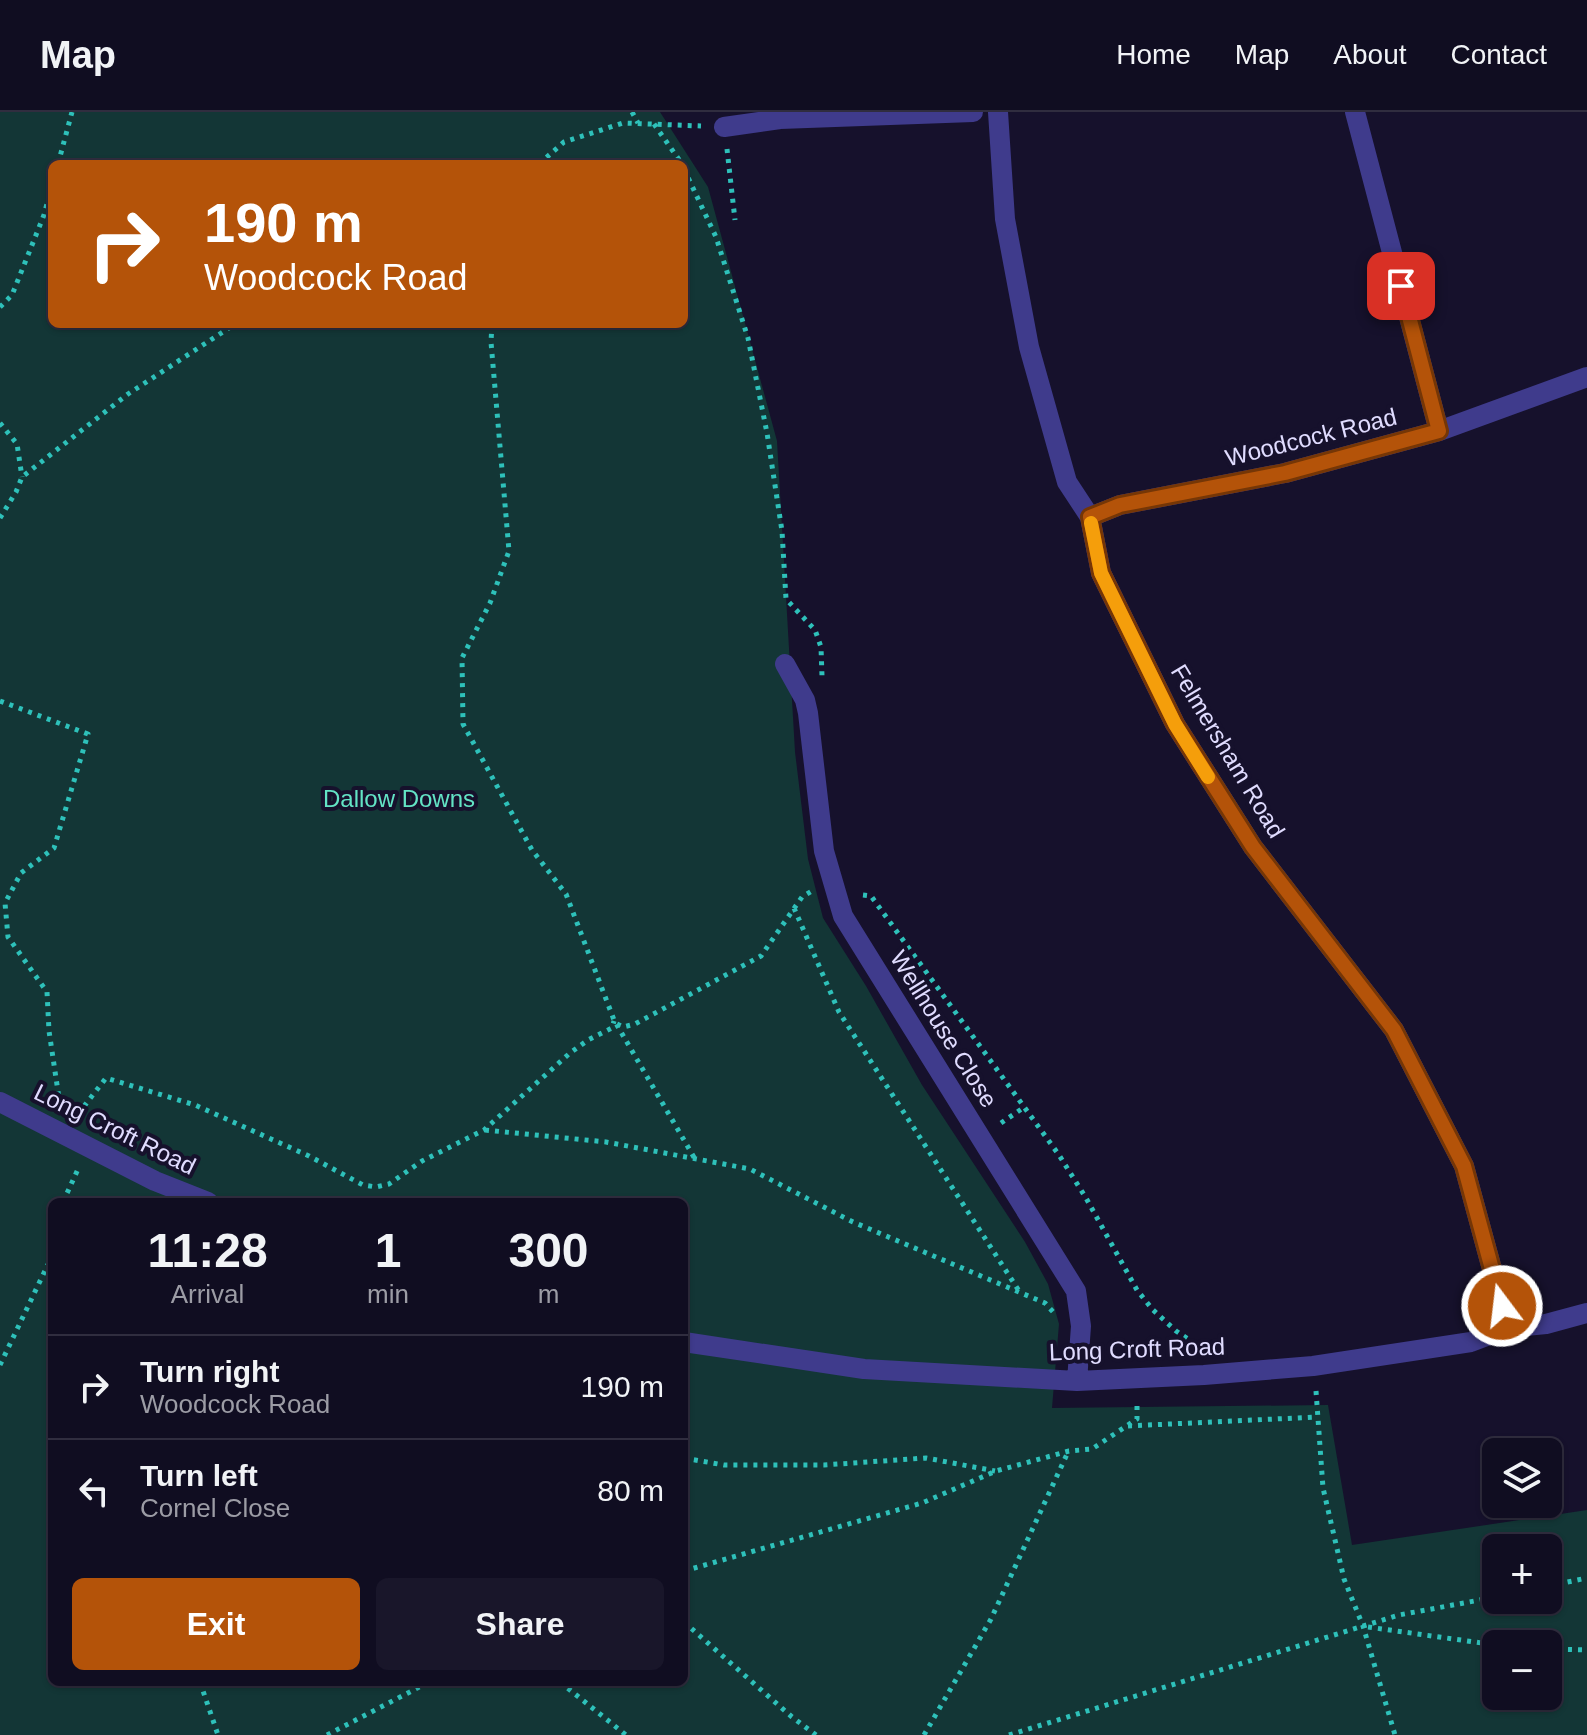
<!DOCTYPE html>
<meta charset="utf-8">
<style>
body{margin:0;font-family:Helvetica,sans-serif;background:#19162a;color:#f1f3f6;height:100vh;display:flex;flex-direction:column;font-size:30px;white-space:nowrap}
*{box-sizing:border-box;margin:0}
p{font-size:26px;color:#9c9ca5}
.icon{flex:none;width:44px;height:44px;fill:none;stroke:currentColor;stroke-width:2;stroke-linecap:round;stroke-linejoin:round}
.map{position:relative;flex:1;overflow:hidden}
.side{position:absolute;left:48px;top:1086px;width:640px;height:488px;display:flex;flex-direction:column;background:#100d21;border-radius:12px;box-shadow:0 2px 6px #0004,0 0 0 2px #302d3f}
.side>*{flex:none}
.guide{position:absolute;left:48px;top:48px;width:640px;height:168px;border-radius:12px;box-shadow:0 2px 6px #0004,0 0 0 2px #302d3f;background:#b45309;color:#fff;overflow:hidden}
.buttons{position:absolute;left:1482px;top:1326px;display:grid;gap:16px}
.buttons a{display:grid;place-items:center;width:80px;height:80px;border-radius:12px;background:#100d21;box-shadow:0 2px 6px #0004,0 0 0 2px #302d3f;font-size:40px}
.pin{position:absolute;display:grid;place-items:center;width:68px;height:68px;color:#fff;margin:-34px;border-radius:16px;box-shadow:0 4px 12px #0006}
.me{position:absolute;width:88px;margin:-44px;rotate:345deg;stroke-linejoin:round;filter:drop-shadow(0 0 6px #0008)}
.turn{display:flex;align-items:center;gap:28px;height:168px;padding:0 24px;font-size:36px}
.turn .icon{width:104px;height:104px;stroke-width:2.5}
.turn b{display:block;font-size:56px;line-height:68px}
.eta{display:flex;justify-content:space-evenly;align-items:center;height:136px;text-align:center}
.eta b{font-size:48px;font-weight:700;line-height:56px}
.primary-button{display:flex;gap:16px;margin-top:auto;padding:16px 24px}
.primary-button a{flex:1;height:92px;border-radius:12px;background:#b45309;color:#fff;font-size:32px;font-weight:700;line-height:92px;text-align:center}
.primary-button a+a{background:#19162a;color:#f1f3f6}
ul{padding:0;list-style:none}
li{display:flex;align-items:center;gap:24px;height:104px;padding:0 24px;border-top:2px solid #302d3f}
li div{flex:1}
li b{display:block;font-size:30px}
li em{font-style:normal}
header{display:flex;align-items:center;gap:48px;box-sizing:border-box;height:112px;padding:0 40px;background:#100d21;border-bottom:2px solid #302d3f}
header strong{font-size:38px}
nav{display:flex;gap:44px;margin-inline-start:auto;font-size:28px}
.map>svg:first-child{display:block}
</style>
<header>
<strong>Map</strong>
<nav><a>Home</a><a>Map</a><a>About</a><a>Contact</a></nav>
</header>
<div class="map">
<svg width="1587" height="1623" viewBox="0 0 1587 1623">
<rect width="100%" height="100%" fill="#16112c"/>
<path fill="#133636" fill-rule="evenodd" d="M0 0H660L708 75 777 329 795 640 808 747 823 806 866 874 922 973 1025 1130 1048 1172 1059 1212 1052 1296 1328 1293 1352 1433 1587 1398V1623H0ZM52 52H684V212H52ZM52 1090H684V1570H52ZM1496 1436H1548V1488H1496ZM1496 1532H1548V1584H1496Z"/>
<g fill="none" stroke-linecap="round" stroke-linejoin="round">
<path stroke="#2ec1ba" stroke-width="5" stroke-dasharray="4 6" stroke-linecap="butt" d="M632 0 638 11
M654 12 682 52
M727 37 735 108
M58 52 72 0
M539 52 564 30 623 11 701 14
M684 57 716 125 748 226 767 321 782 419 786 487 815 518 821 535 822 564
M0 195 12 183 44 103 52 73
M492 212 491 230 509 439 490 491 462 546 463 612 532 738 566 782 614 908 695 1047
M0 311 17 332 22 365
M0 406 16 380 22 365 128 282 235 212
M0 589 88 622 54 736 21 761 5 791 8 825 47 880 49 919 60 993
M863 783 871 784 1059 1043 1086 1086 1137 1178 1153 1198 1176 1219 1203 1237
M794 796 839 900 1019 1179
M617 912 623 915 635 912 761 844 802 785 812 779
M78 1002 106 966 195 993 309 1044 363 1073 376 1075 389 1072 422 1049 484 1018 570 941 588 928 612 916 614 909
M1001 1011 1023 996
M485 1018 606 1030 750 1057 853 1110 1045 1191 1054 1201
M63 1090 79 1055
M0 1253 52 1144
M1316 1279 1323 1376 1344 1467 1363 1514 1395 1623
M1128 1314 1317 1305
M684 1346 724 1353H824L926 1346 995 1359
M684 1459 922 1391 996 1359 1069 1339 1092 1337 1137 1307V1289
M1548 1474 1587 1466
M684 1510 792 1605 816 1623
M1368 1515 1496 1533
M1548 1537 1587 1538
M200 1570 218 1623
M560 1570 626 1623
M327 1623 429 1570
M924 1623 991 1507 1068 1340
M1009 1623 1399 1503 1496 1485"/>
<path stroke="#3f3b8c" stroke-width="20" d="M778 0 780 7 973 0
M998 0 1005 107 1029 235 1067 370 1090 405 1101 461 1175 612 1253 735 1394 918 1464 1054 1508 1216
M1355 0 1439 319
M724 15 780 7
M1090 405 1120 393 1285 361 1439 319 1587 265
M785 552 805 588 808 601 824 739 843 804 1076 1179 1081 1214 1077 1269
M0 990 155 1069 208 1090
M684 1230 864 1257 1077 1269 1204 1263 1313 1254 1471 1230 1508 1216 1546 1212 1587 1201"/>
</g>
<g fill="none" stroke-linecap="round" stroke-linejoin="round">
<g stroke="#753606" stroke-width="20">
<path id="route" d="M1401 174 1439 319 1285 361 1120 393 1090 405 1101 461 1175 612 1253 735 1394 918 1464 1054 1502 1194"/>
</g>
<use href="#route" stroke="#b45309" stroke-width="14"/>
<path stroke="#f59e0b" stroke-width="14" d="M1091 411 1101 461 1175 612 1208 665"/>
</g>
<g text-anchor="middle" dominant-baseline="central" stroke-width="8" stroke-linejoin="round" paint-order="stroke">
<g font-size="24" fill="#e0dcff" stroke="#16112c">
<text transform="translate(1311 325) rotate(-14)">Woodcock Road</text>
<text transform="translate(1228 639) rotate(59)">Felmersham Road</text>
<text transform="translate(944 917) rotate(58)">Wellhouse Close</text>
<text transform="translate(115 1017) rotate(26)">Long Croft Road</text>
<text transform="translate(1137 1237) rotate(-2)">Long Croft Road</text>
</g>
<g font-size="24" fill="#63e4c5" stroke="#16112c">
<text x="399" y="686">Dallow Downs</text>
</g>
</g>
</svg>
<div class="buttons">
<a><svg class="icon" aria-label="layers" viewBox="0 0 24 24"><path d="M12 4l9 5-9 5-9-5zM3 14l9 5 9-5"/></svg></a>
<a>+</a>
<a>−</a>
</div>
<div class="pin" style="left:1401px;top:174px;background:#d93025"><svg class="icon" aria-label="arrive" viewBox="0 0 24 24"><path d="M6 21V4h12l-3 4 3 4H6"/></svg></div>
<svg class="me" style="left:1502px;top:1194px" viewBox="-20 -20 40 40"><circle r="17" fill="#b45309" stroke="#fff" stroke-width="3"/><path d="M0-11L8 9 0 5-8 9z" fill="#fff"/></svg>
<div class="guide">
<div class="turn"><svg class="icon" aria-label="right" viewBox="0 0 24 24"><path d="M7 20v-9h11M14 6l5 5-5 5"/></svg><div><b>190 m</b>Woodcock Road</div></div>
</div>
<section class="side">
<div class="eta">
<div><b>11:28</b><p>Arrival</p></div>
<div><b>1</b><p>min</p></div>
<div><b>300</b><p>m</p></div>
</div>
<ul>
<li><svg class="icon" aria-label="right" viewBox="0 0 24 24"><path d="M7 20v-9h11M14 6l5 5-5 5"/></svg><div><b>Turn right</b><p>Woodcock Road</p></div><em>190 m</em></li>
<li><svg class="icon" aria-label="left" viewBox="0 0 24 24"><path d="M17 20v-9H6M10 6l-5 5 5 5"/></svg><div><b>Turn left</b><p>Cornel Close</p></div><em>80 m</em></li>
</ul>
<div class="primary-button"><a>Exit</a><a>Share</a></div>
</section>
</div>
